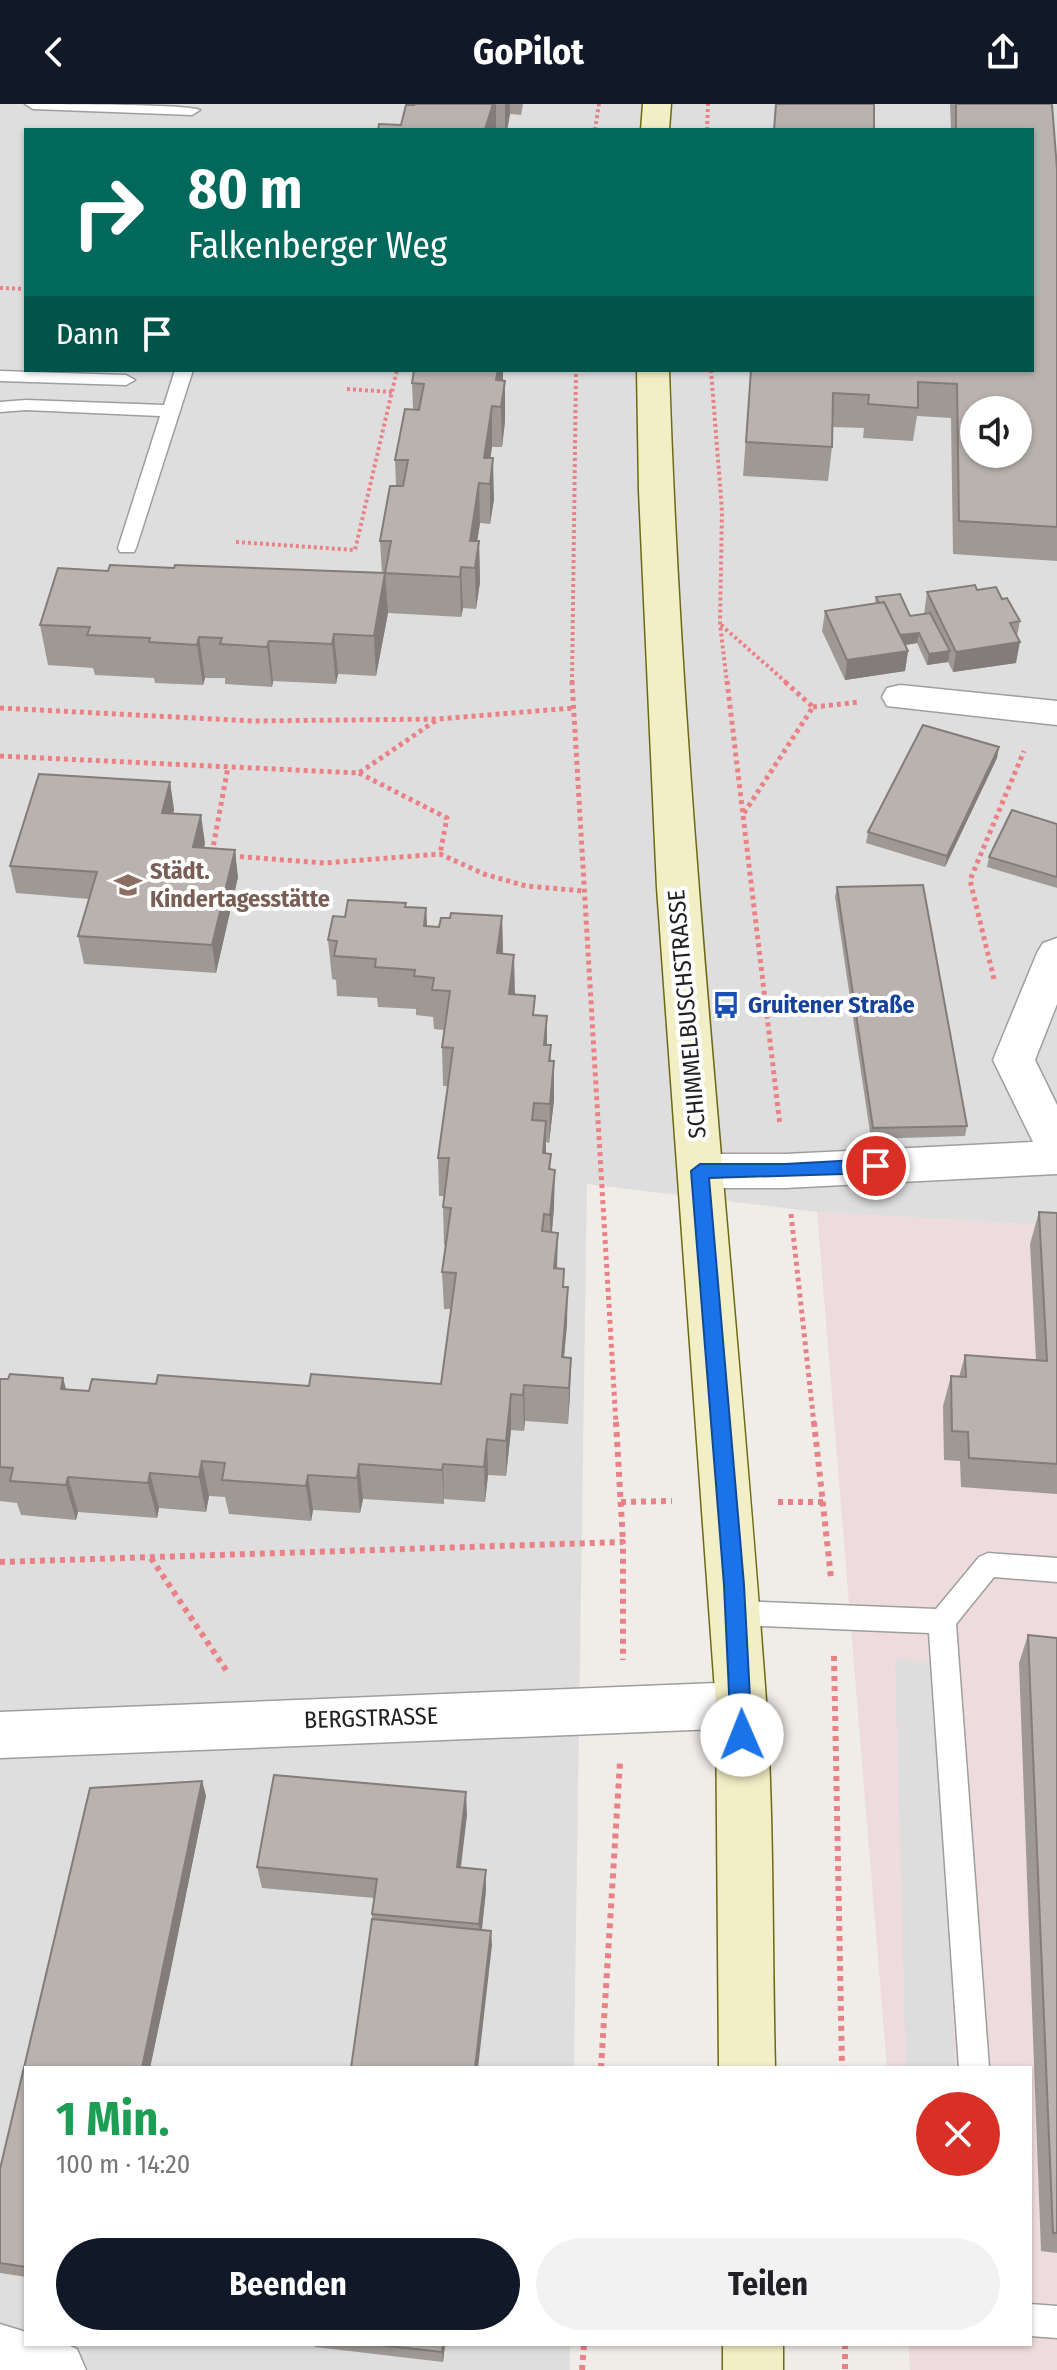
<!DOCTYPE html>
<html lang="de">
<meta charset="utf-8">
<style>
body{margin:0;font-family:"Fira Sans Condensed",sans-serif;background:#f2f2f2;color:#202124;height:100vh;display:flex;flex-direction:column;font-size:30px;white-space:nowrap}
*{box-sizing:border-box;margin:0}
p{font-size:26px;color:#757577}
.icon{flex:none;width:44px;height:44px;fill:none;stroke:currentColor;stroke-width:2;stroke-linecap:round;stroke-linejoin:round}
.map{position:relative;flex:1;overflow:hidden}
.sheet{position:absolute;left:24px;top:1962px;width:1008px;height:280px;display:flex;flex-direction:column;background:#fff;border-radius:0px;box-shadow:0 2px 6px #0004}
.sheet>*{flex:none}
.guide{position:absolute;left:24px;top:24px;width:1010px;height:244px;border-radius:0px;box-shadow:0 2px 6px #0004;background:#00695c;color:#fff;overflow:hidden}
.tools{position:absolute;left:960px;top:292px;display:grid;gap:16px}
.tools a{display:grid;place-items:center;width:72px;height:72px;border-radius:50%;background:#fff;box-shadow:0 2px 6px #0004;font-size:40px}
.pin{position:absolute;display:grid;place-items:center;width:68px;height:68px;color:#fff;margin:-34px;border:4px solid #fff;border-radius:50%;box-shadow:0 2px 8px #0007}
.me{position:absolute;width:88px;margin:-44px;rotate:359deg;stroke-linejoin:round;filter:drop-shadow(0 0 6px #0008)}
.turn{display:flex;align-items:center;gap:28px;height:168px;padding:0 32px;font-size:36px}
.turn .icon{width:104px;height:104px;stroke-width:2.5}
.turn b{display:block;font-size:56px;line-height:68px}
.then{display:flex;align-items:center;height:76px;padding:0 32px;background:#0003;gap:16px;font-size:30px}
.round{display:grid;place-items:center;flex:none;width:84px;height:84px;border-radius:42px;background:#f2f2f2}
.headline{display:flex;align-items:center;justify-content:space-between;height:136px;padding:0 32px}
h1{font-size:48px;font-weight:700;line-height:60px;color:#1e9e55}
.action{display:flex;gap:16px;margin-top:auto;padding:16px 32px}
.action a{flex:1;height:92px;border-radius:48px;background:#111827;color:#fff;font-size:32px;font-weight:700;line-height:92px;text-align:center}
.action a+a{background:#f2f2f2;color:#202124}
header{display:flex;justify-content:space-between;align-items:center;height:104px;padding:0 32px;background:#111827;color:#fff;font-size:36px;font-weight:700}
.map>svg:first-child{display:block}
</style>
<header><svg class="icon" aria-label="back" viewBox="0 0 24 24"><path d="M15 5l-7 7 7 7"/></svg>GoPilot<svg class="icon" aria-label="share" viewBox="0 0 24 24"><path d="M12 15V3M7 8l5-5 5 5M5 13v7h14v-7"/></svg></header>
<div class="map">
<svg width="1057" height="2266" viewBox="0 0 1057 2266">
<rect width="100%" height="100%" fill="#f0ede9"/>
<path fill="#dfdedf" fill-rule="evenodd" d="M0 0H1057V1122L817 1108 587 1080 574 1964H26V2240H570V2266H0ZM26 26H1032V266H26ZM974 306H1018V350H974Z"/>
<path fill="#eedbdd" d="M817 1108 1057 1122V2266H910L908 2240H1030V1964H887Z"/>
<path fill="#ddd" d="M895 1555 938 1558 955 1964H906Z"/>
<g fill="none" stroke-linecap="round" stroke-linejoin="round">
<g stroke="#9e9e9e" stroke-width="3">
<path id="service" d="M25 0C52 0 186 0 200 6L192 11 33 5Z
M175 266H193L136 444 134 448H120L118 444 160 312 26 306 0 308V298L26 296 164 301Z
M0 267 126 271 135 276 126 281 0 277Z
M988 1449 1057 1454V1478L994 1473 956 1520 989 1964H959L929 1529 736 1521 727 1517 723 1509 727 1501 736 1497 936 1505 979 1453Z
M1030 2200 1057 2202V2234L1030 2232Z"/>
</g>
<g stroke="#9e9e9e" stroke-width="3">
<path id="minor" d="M900 581 1057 597V621L887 602 882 593 887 584Z
M1057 834V900L1035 956 1057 1001V1070L785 1084H700L685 1079 678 1067 685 1055 700 1050H785L1033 1038 993 956 1037 849 1043 839Z
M741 1578 759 1585 766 1601 759 1617 741 1624 0 1654V1608Z
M0 2220 26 2228V2240H65L77 2245 86 2266H0Z"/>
</g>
<g stroke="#6d6914" stroke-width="3">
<path id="secondary" d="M643 0H671L669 26H641Z
M637 266H669C683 711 734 1153 766 1596 774 1718 772 1842 775 1964H719L716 1601 657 784 639 387Z
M723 2240H783V2266H723Z"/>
</g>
<path stroke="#e98287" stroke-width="4" stroke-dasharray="3 3" stroke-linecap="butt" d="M595 26 599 0
M707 26 708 0
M0 184 26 185
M711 266 722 407 720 520 727 579
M347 285 392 288
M236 438 355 446 397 266
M721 521 787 579
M572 579 576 266"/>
<path stroke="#e98287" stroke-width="5" stroke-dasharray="4 4" stroke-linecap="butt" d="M572 577 616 1320
M727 577 780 1021
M813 603 860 598
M0 604 253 617 438 615 573 604
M0 652 359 669 438 615
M359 669 447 714 440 750
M744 709 813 603 784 577
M212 749 228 663
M232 752 324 759 440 750 484 770 526 782 584 787
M994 875 970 776 1024 647
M791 1110 814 1320"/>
<path stroke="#e98287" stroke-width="6" stroke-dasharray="5 5" stroke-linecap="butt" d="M616 1318 623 1438
M814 1318 831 1474
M621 1398 672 1397
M778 1398H824
M151 1454 228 1569
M0 1458 623 1438V1556
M834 1552 842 1964
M601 1964 620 1658
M845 2240V2266
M582 2266 584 2240"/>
<use href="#service" fill="#fff" fill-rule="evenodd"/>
<use href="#minor" fill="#fff" fill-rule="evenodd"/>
<use href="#secondary" fill="#f2eec5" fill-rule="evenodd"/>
</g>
<path fill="#9f9996" d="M412 0H523L521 11 510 10 507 26H378L401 21Z
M950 0H1052L1057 65V457L953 450 951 314 917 312 913 337 863 334 864 324 832 323V343L828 377 743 372 751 266H1032V26H951Z
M414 266H503V277H505V317L502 343H492L490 354 494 395 490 420 480 419 479 426 477 437H479L480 478 476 505 463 504 461 513 388 509 376 572 338 570 336 580 273 577 272 583 225 580V574H205L203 581 155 579 154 574 95 571 93 564 48 561 40 521 108 467 174 464 382 469 380 437 396 382 395 356 413 305 412 279Z
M977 486 1002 495 1020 517 1017 532 1016 559 953 568 948 558 927 561 917 539 905 541 908 547 905 567 845 576 822 527 825 507 875 499 876 493 910 512 924 510 927 488Z
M997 654 945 763 866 739 868 728Z
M170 678 174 706 173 709 205 739 204 744 238 773 216 869 84 860 78 832 89 795 16 789 10 762Z
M1057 720V784L987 763 989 753Z
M837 783 967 1022 965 1032 871 1035 835 793Z
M406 799V803L426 804 427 822 439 823 450 814 502 812 503 850 514 891 535 911 547 941H551V957L554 996 549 1039 546 1038V1050L551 1065 554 1103 552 1128 557 1164 564 1165V1183L567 1220 564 1254 570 1290 568 1320 525 1317 524 1327 511 1326 506 1372 488 1371 485 1398 444 1395V1400L363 1395 360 1409 313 1406 311 1417 229 1410 225 1393 209 1392 206 1408 159 1404 157 1414 78 1408 76 1416 21 1411 17 1399 0 1397V1275L67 1285 89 1287 156 1280 309 1282 441 1280 451 1205H444L442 1168 446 1141H444L443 1103 444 1092H439L438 1054 448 982H443L442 943 444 926 434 925 433 913 416 911V905L378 903 377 894 337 892 336 876 332 875 328 836 345 813Z
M1039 1108 1057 1109V1390L961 1383 960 1357 944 1356 943 1302 951 1272 959 1273 965 1251 1036 1256 1030 1140Z
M1028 1531 1057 1534V2149L1041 2147 1019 1559Z
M202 1677 206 1692 150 1964H26V2173L0 2169V2065L90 1684Z
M467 1710 461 1764 486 1766V1786L482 1826 492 1841 372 1815V1810L374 1794 262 1784 257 1763Z
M314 2240H445L443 2258 315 2243Z"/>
<path fill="#827d7a" d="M493 0H496V26H485Z
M505 0H510V10L507 26H505Z
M498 266H503V277L496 276Z
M505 277V317L502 343 501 303Z
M492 302V343L487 379 484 354Z
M493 354 494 395 490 420V380Z
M479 379 480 419 473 464 470 437Z
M479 437 480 478 476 505 475 464Z
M461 463 463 504 461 513 460 473Z
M385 469 388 509 376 572 374 532Z
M919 529 917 539 893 543 894 532Z
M334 530 338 570 336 580 332 540Z
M199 533 205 574 203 581 197 541Z
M269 537 273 577 272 583 267 543Z
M1020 538 1016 559 953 568 956 548Z
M908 547 905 567 845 576 847 556Z
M950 547 948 558 927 561 929 550Z
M999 643 997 654 945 763 947 752Z
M170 678 174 706 166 736 162 709Z
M201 711 205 739 197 770 193 743Z
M235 746 238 773 216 869 212 841Z
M426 804 428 844 424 822Z
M502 812 503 852 497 849Z
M514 851 515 890 510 930 509 890Z
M547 912V951L544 941Z
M554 957V996L549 1039 550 1000Z
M546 1017V1055L543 1049Z
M555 1066 554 1103 550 1148V1111Z
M558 1129 557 1166 554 1164Z
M568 1183 567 1220 561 1284 562 1253Z
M571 1254 570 1290 568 1320 569 1284Z
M63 1274 73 1309 61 1285Z
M524 1281 525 1317 524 1327 523 1291Z
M511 1290V1326L506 1372V1337Z
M487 1335 488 1371 485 1398 484 1363Z
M202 1357 209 1392 206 1408 199 1373Z
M359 1360 363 1395 360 1409 357 1374Z
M443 1360 444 1395V1400L442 1366Z
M150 1369 159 1404 157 1414 148 1379Z
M308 1371 313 1406 311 1417 306 1382Z
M68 1373 78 1408 76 1416 66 1381Z
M202 1677 206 1692 170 1870 150 1964H142Z
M466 1688 467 1710 458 1784 457 1763Z
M486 1766V1786L480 1840 479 1820Z
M491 1827 492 1841 478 1964H475Z
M443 2240H445L443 2258 442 2248Z"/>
<path fill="#b9b2af" stroke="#827d7a" stroke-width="2" fill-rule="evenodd" d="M414 0H493L485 25 378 26 379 20 401 21 406 1H414Z
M776 0H874V26H774Z
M956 0H1052L1057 65V423L959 417 957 280 918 278V304L868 300 869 291 833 289 832 343 746 338 751 266H1032V26H956ZM974 306H1018V350H974Z
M414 266H498L496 276 505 277 501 303 492 302 484 354H493L490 380 479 379 478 385 470 437H479L475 464 461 463 460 473 385 469 391 437H380L390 382H403L408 356H395L405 305 419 306 424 280 412 279Z
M110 461 174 464 175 461 385 469 374 532 334 530 332 540 269 537 267 543 220 540 222 534 199 533 197 541 149 538 150 534 87 531 90 523 40 521 58 464 108 467Z
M975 481 977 486 996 483 1002 495 1007 494 1020 517 1010 519 1020 538 956 548 927 488Z
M900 490 910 512 930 509 950 547 929 550 919 529 900 531 884 498 879 499 876 493Z
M884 498 908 547 847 556 825 507Z
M923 621 999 643 947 752 868 728Z
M39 670 170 678 162 709 201 711 193 743 235 746 212 841 78 832 97 768 10 762Z
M1012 706 1057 720V773L989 753Z
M923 781 967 1022 873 1024 837 783Z
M348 796 406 799 405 803 426 804 424 822 439 823 441 814H450L451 809 502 812 497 849 514 851 509 890 535 892 533 911 547 912 544 941H551L549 957H554L550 1000 534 999 532 1016 546 1017 543 1049 551 1050 549 1065 555 1066 550 1111 544 1110 542 1127 558 1129 554 1164 564 1165 563 1183H568L562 1253 571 1254 569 1284 524 1281 523 1291 511 1290 506 1337 487 1335 484 1363 443 1360 442 1366 359 1360 357 1374 308 1371 306 1382 222 1376 225 1359 202 1357 199 1373 150 1369 148 1379 68 1373 66 1381 10 1377 13 1364 0 1363V1275H8L10 1270 63 1274 61 1285 89 1287 92 1275 156 1280 158 1271 309 1282 311 1270 441 1280 456 1169 442 1168 451 1104 443 1103 449 1054H438L453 944 442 943 450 887 432 886 434 874 414 872 415 866 375 863 376 855 334 852 337 837 328 836 333 812 345 813Z
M1039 1108 1057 1109V1360L969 1354 968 1328 952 1327 951 1272 966 1273 965 1251 1047 1257Z
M1028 1531 1057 1534V2129H1053Z
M274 1671 466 1688 457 1763 486 1766 479 1820 372 1810 377 1775 257 1763Z
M202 1677 142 1964H26V2163L0 2159V2065L90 1684Z
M372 1815 491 1827 475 1964H351Z
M370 2240H443L442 2248Z"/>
<path fill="#1a73e8" stroke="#114b97" stroke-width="2" d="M876 1055 885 1062 876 1069 709 1074 744 1481 752 1631 749 1638 742 1641 734 1638 731 1631 724 1481 691 1067 700 1060H785Z"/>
<defs>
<g id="school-bare" transform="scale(2.16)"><path d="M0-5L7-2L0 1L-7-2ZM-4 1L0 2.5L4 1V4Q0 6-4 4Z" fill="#8d6e63" stroke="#fff" stroke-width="2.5" paint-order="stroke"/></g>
<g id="bus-bare" transform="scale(2.16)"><path d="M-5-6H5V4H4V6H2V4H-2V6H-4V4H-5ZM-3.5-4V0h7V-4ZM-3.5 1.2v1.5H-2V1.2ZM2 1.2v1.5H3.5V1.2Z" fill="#1a4fb4" stroke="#fff" stroke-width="2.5" paint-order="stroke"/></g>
</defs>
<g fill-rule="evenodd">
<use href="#school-bare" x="128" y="781"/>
<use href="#bus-bare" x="726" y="901"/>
</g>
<g text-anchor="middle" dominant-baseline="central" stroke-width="8" stroke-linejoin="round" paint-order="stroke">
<g font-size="24" font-weight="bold" fill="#785e54" stroke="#fff" text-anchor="start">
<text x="150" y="767">Städt.<tspan x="150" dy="28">Kindertagesstätte</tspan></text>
</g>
<g font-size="24" font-weight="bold" fill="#164399" stroke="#fff" text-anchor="start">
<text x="748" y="901">Gruitener Straße</text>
</g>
<g font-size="24" fill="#212121" stroke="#fff">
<text transform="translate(687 910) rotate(-95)">SCHIMMELBUSCHSTRASSE</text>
<text transform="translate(371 1614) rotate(-2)">BERGSTRASSE</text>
</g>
</g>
</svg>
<div class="tools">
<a><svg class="icon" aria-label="sound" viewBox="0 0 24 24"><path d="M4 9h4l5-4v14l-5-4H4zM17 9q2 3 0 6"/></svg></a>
</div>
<div class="pin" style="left:876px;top:1062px;background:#d93025"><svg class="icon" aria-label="arrive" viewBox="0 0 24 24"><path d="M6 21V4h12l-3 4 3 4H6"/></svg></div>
<svg class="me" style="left:742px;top:1631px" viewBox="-20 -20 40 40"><circle r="19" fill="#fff"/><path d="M0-13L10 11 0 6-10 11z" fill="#1a73e8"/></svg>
<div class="guide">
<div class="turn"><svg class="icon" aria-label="right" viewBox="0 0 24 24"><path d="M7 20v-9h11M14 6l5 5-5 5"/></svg><div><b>80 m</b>Falkenberger Weg</div></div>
<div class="then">Dann<svg class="icon" aria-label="arrive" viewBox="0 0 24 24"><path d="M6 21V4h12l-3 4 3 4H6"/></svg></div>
</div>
<section class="sheet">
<div class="headline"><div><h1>1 Min.</h1><p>100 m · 14:20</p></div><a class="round" style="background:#d93025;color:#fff"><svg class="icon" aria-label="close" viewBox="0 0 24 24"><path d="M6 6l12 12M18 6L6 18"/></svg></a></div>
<div class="action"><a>Beenden</a><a>Teilen</a></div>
</section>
</div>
